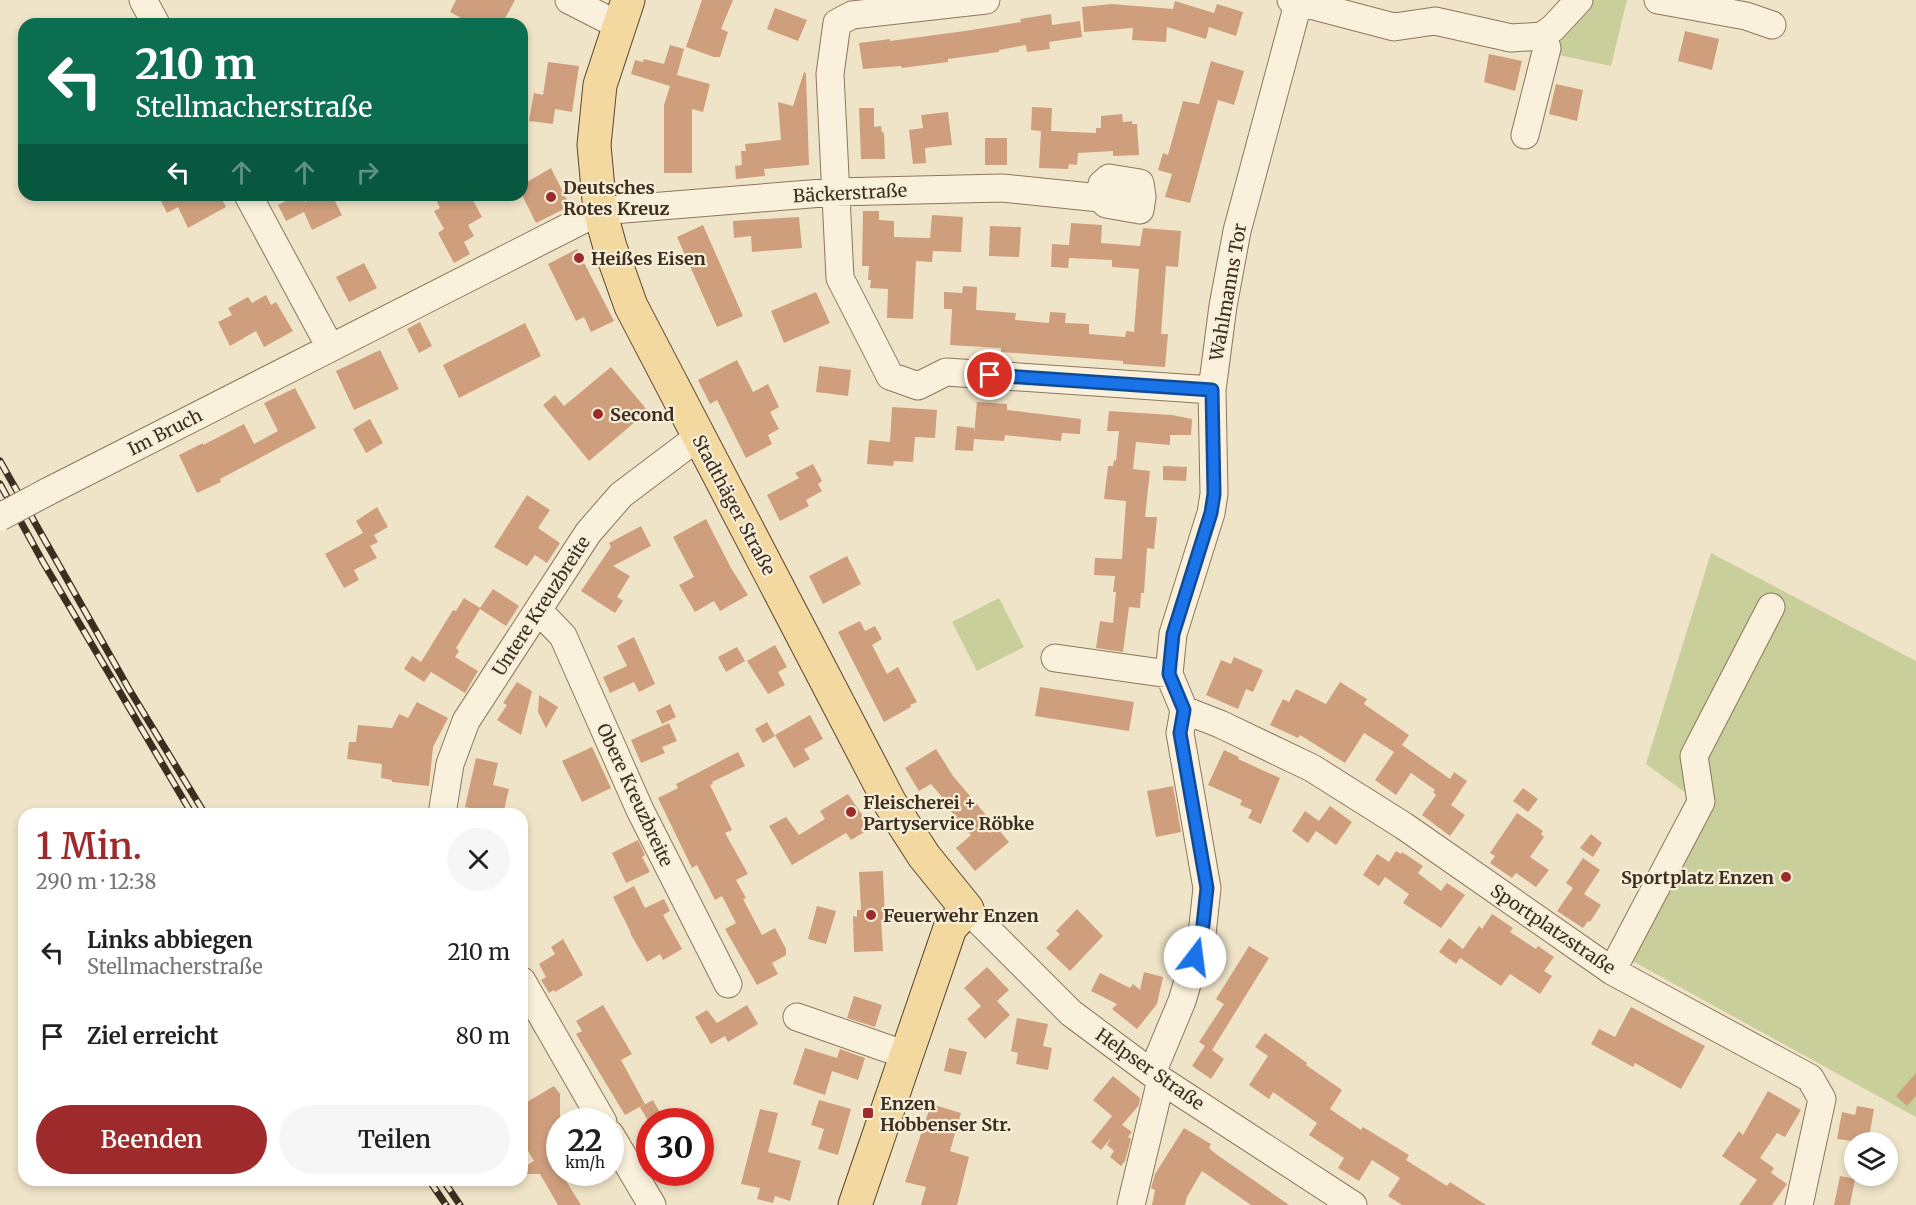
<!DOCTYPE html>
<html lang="de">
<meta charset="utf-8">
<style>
body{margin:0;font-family:Merriweather,serif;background:#f6f6f6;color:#202124;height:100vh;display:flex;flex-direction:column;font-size:22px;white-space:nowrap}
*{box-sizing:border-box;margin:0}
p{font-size:20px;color:#757577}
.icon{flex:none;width:33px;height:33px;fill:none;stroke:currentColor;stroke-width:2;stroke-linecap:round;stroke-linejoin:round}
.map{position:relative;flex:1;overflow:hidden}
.sheet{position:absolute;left:18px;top:808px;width:510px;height:378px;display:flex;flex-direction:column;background:#fff;border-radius:18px;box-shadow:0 3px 9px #0003}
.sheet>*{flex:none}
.top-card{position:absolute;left:18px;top:18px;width:510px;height:183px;border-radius:18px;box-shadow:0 3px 9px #0003;background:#0b6e4f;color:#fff;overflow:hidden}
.controls{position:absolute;left:1844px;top:1132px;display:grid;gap:12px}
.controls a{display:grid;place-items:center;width:54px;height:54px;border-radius:50%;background:#fff;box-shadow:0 3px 9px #0003;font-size:30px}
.speed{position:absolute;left:546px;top:1108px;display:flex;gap:12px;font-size:30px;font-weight:700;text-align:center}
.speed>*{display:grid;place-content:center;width:78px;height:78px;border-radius:50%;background:#fff;box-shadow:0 3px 9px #0003;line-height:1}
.speed small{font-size:15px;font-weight:400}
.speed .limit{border:9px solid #d22;background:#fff;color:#111}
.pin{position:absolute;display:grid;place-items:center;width:51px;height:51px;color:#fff;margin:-26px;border:3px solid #fff;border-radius:50%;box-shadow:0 2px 6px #0007}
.me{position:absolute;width:66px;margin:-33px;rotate:15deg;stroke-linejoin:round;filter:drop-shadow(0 0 4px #0008)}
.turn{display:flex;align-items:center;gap:21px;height:126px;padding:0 18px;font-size:27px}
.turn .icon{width:78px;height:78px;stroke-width:2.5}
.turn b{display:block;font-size:42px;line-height:51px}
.lanes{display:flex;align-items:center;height:57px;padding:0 18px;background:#0003;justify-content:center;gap:30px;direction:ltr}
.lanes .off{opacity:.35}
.round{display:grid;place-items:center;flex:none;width:63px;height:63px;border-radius:32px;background:#f6f6f6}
.summary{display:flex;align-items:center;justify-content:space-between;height:102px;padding:0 18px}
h1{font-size:36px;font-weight:600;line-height:45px;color:#9e2a2b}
.cta{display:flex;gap:12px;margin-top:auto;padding:12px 18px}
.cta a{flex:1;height:69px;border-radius:36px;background:#9e2a2b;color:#fff;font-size:24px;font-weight:600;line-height:69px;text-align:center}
.cta a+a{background:#f6f6f6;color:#202124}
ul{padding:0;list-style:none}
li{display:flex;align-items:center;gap:18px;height:84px;padding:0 18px}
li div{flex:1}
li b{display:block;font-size:22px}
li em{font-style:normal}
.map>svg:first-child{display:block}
</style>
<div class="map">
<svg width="1916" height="1205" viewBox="0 0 1916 1205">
<rect width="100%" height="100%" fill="#f0e4c8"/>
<path fill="#c9cf9b" d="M1586 0H1627L1611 66 1554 54 1558 39Z
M1711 553 1916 661V1117L1616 952 1698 802 1646 764Z
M999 598 1024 647 977 671 952 622Z"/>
<path fill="#cf9f7d" d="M456 0H515L502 24H472L450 12Z
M702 0H733L721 29 728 32 720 57H714L686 47Z
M1175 1 1214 13 1217 4 1243 12 1236 36 1209 27 1206 39 1167 27 1166 42 1132 40 1133 28 1084 32 1082 7 1112 4 1173 9Z
M775 8 807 20 798 41 767 29Z
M1051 14 1052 25 1080 21 1082 37 1049 42 1050 49 1027 52 1026 45 999 50V52L948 59V62L902 68 901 66 863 69 859 43 890 39V41L965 31 1021 22 1020 19Z
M1685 31 1719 39 1712 70 1678 61Z
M670 45 684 49 677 75 710 84 703 112 692 109V173H664V105L670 86 631 74 635 60 643 62 644 59 664 64Z
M1489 54 1522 61 1515 91 1484 82Z
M1211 61 1244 71 1234 105 1218 100 1190 203 1165 197 1172 174 1158 170 1163 153 1168 155 1183 101 1199 104Z
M548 62 579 66 572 112 555 109 553 124 529 121 534 93 543 95Z
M804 72 806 73 809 165 764 169 765 176 736 179 735 166 742 165 741 151H746L745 144 781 140 778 102 793 106Z
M1556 84 1583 90 1577 121 1549 114Z
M1032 107 1052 108 1051 131 1096 133V128H1101V116L1122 114 1123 122 1132 121V124H1137L1139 155 1113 156V151L1078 153 1077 165 1069 164 1068 169 1039 168 1041 131 1031 130Z
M859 108H874V127L881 126 882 133 884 132 885 159H861Z
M948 112 952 145 925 148 926 163 913 164 909 130 923 128 921 115Z
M985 138H1007V165H985Z
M551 168 570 206 536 223 522 195V185Z
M158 195H220L226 207 188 228 178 207 167 213Z
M298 195H302L305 202 319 195H332L342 215 312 230 304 212 286 221 278 205Z
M434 195H470L482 217 468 225 474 236 464 242 470 254 454 263 438 233 444 229 434 211 440 208Z
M863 211H879V220L894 221V237L930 238 932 215 963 217 961 252 933 251 932 262 916 261 913 319 887 318 888 289 870 288 871 280H868L869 266H862Z
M799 217 802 248 752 252 751 236 734 238 733 221Z
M1071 223 1102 225 1101 243 1140 246 1143 228 1181 231 1178 267 1166 266 1161 334H1168L1165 367 1123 364V361L1001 352V348L950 345 952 309H944V292L962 293 963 286 977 287 976 310 1016 313 1015 320 1049 323 1050 312 1066 313 1065 323 1089 324V334L1125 337 1126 331 1134 332 1139 269 1112 267V260L1069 258 1068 268 1051 267 1052 244 1069 245Z
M703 225 743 316 717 327 677 237Z
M990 226 1021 227 1019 257 989 256Z
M577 249 614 321 591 332 584 317 576 321 548 264Z
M364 263 377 288 349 302 336 277Z
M816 292 830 323 784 343 771 311Z
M266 295 271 305 276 302 293 331 264 347 256 331 230 346 218 322 232 315 228 308 248 297 252 303Z
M420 322 432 346 419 353 407 329Z
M525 323 541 356 459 398 443 365Z
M380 350 399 389 354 410 336 371Z
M737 360 753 392 768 384 779 407 770 412 779 429 768 435 772 444 746 458 717 400 710 404 698 380Z
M819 366 851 370 848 396 816 392Z
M611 367 648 411 589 461 543 405 555 395 564 406Z
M295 388 316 428 220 479 221 482 197 493 179 455 203 443V445L244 424 254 444 278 431 264 403Z
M977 402 1007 404V410L1081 419 1080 434 1062 433 1061 441 1005 435 1004 441 974 439 973 451 955 450 957 426 974 428V435Z
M892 407 937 410 935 438 915 437 913 462 894 461 893 466 867 464 869 440 890 442Z
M1109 411 1172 415 1192 419 1191 435H1170V445L1136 442 1133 469 1150 471 1145 517H1157L1154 549 1147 548 1144 593H1141L1140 608 1129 607 1123 652 1096 648 1100 621 1113 623 1116 592H1113L1115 576 1094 575 1095 558 1122 559 1126 501 1104 499 1108 466H1113L1114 460 1116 461 1119 431H1107Z
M370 419 383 443 366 453 353 429Z
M813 464 822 481 818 484 822 491 806 500 809 506 780 521 767 495 799 478 795 473Z
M1163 466 1187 467 1186 481 1163 480Z
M527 495 550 510 538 528 560 543 547 563 535 555 527 566 494 547Z
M377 507 388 527 374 535 378 542 370 546 377 558 354 570 359 580 344 588 325 554 363 533 356 521Z
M706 519 731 568 748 595 720 611 714 601 695 612 679 585 694 577 673 537Z
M641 526 651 546 613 566 630 576 617 597 623 601 615 613 581 591 611 547 609 543Z
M847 556 861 584 823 604 809 576Z
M493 589 519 606 506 626 480 609 456 648 459 651 455 657 478 671 465 693 431 672 424 682 404 669 412 656 421 662 453 610 456 611 464 598 480 608Z
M860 621 865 631 875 626 882 639 872 645 887 674 898 667 917 702 910 705 911 707 884 722 838 632Z
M634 637 655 684 639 692 634 682 610 693 603 677 627 666 617 646Z
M775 645 787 667 778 672 785 685 768 694 747 661Z
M737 647 745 661 726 672 718 657Z
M1234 657 1263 670 1253 692 1246 689 1238 709 1206 695 1221 660 1231 664Z
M517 682 532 691 521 735 497 720 507 705 503 703Z
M1340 682 1367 699 1364 704 1409 735 1402 745 1450 779 1454 772 1467 781 1451 805 1465 815 1450 836 1422 815 1436 795 1433 792 1435 790 1411 773 1396 795 1375 780 1394 752 1364 733 1345 763 1300 735 1298 738 1270 725 1283 699 1289 702 1296 689 1326 704Z
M1040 687 1134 702 1129 731 1035 716Z
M539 695 558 707 546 728 538 712Z
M417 702 448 718 433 747 429 786 392 782V780L381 778 382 764 347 759 349 742H356L358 725 392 728 399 714 408 718Z
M670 704 676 717 662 724 656 711Z
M810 715 823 739 804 749 810 759 794 768 775 735Z
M767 722 775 736 763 743 755 729Z
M669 723 677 741 662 747 665 753 641 763 631 740Z
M592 747 611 788 582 802 562 761Z
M936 749 953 776 1009 842 975 871 956 848 971 835 946 805 948 804 931 784 919 791 905 768Z
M1224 750 1239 757 1238 759 1280 778 1261 824 1248 818 1252 810 1240 805 1242 800 1208 785Z
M738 752 745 766 712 782 713 784 710 785 732 830 725 833 748 874 736 880 746 898 743 899 762 935 775 928 786 949V955L772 963 778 974 757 985 725 929 736 923 722 896 715 900 697 865 692 868 658 798 678 788 676 784Z
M476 758 498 763 493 785 509 789 503 814 465 807Z
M1173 786 1181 832 1156 837 1147 791Z
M1523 788 1538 799 1528 812 1513 801Z
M848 794 871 828 851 840 846 833 792 865 769 826 786 817 799 835 825 819 820 811Z
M1330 806 1352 822 1336 845 1316 831 1308 843 1292 831 1305 811 1319 821Z
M1517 813 1543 831 1541 834 1544 837 1530 857 1549 870 1536 887 1516 873 1512 878 1490 863 1495 856 1490 853Z
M1591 834 1602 843 1593 857 1580 848Z
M638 840 645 855 642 857 650 872 626 883 612 853Z
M1396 851 1401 854 1402 852 1423 866 1418 873 1441 891 1447 883 1465 895 1441 928 1403 903 1409 894 1385 877 1379 886 1363 875 1377 854 1389 862Z
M1583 858 1600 870 1584 894 1601 905 1590 922 1588 921 1583 928 1557 911 1573 888 1566 883Z
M883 871 885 919 881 920 883 951 854 952 853 916 857 917V910H861L859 872Z
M634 886 645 908 664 899 670 911 663 915 682 949 663 960 660 954 647 962 630 933H631L613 897Z
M817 906 836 911 826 944 808 939Z
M1077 909 1103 936 1070 971 1046 948 1060 934 1056 931Z
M1492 914 1513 928 1510 932 1536 949 1538 946 1554 957 1544 971 1552 976 1540 994 1510 974 1501 986 1460 958 1456 964 1439 952 1449 938 1463 949 1479 926 1482 929Z
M563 939 583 975 555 992 554 990 549 993 541 980 546 977 539 964 555 954 551 947Z
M1249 946 1269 958 1212 1050 1224 1059 1211 1079 1192 1066 1205 1046 1199 1042 1224 1004 1216 999Z
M987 967 1009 990 997 1001 1010 1015 985 1039 967 1019 981 1006 964 988Z
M1144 972 1163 977 1157 1004 1137 1029 1112 1009 1117 1004 1091 991 1100 973 1130 988 1133 984 1140 990Z
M854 996 882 1005 875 1027 847 1018Z
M603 1005 632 1054 621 1060 645 1104 625 1115 576 1034 582 1031 576 1021Z
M747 1005 758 1024 728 1042 725 1036 711 1044 695 1017 707 1010 717 1023Z
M1631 1007 1705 1046 1681 1089 1635 1063 1633 1067 1591 1044 1599 1029 1615 1037Z
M1017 1018 1048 1024 1043 1046 1052 1048 1048 1070 1016 1064 1018 1053 1011 1051Z
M1265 1033 1307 1063 1306 1065 1342 1090 1330 1109 1361 1130 1363 1127 1409 1155 1406 1160 1447 1186 1450 1182 1486 1205H1402L1388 1196 1400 1178 1372 1160 1359 1181 1338 1168 1344 1158 1309 1135 1317 1123 1273 1092 1269 1099 1249 1085 1268 1056 1255 1047Z
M805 1048 837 1058 840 1049 865 1058 858 1080 832 1071 825 1095 793 1084Z
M949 1048 967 1052 961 1075 944 1071Z
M1916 1073V1096L1907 1106 1896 1096Z
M1113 1076 1140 1098 1139 1105 1122 1125 1132 1132 1128 1137 1131 1139 1125 1161 1121 1166 1110 1157 1114 1151 1107 1145 1111 1138 1101 1150 1091 1142 1112 1116 1093 1100Z
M554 1086 560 1094V1173H561L581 1205H558L540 1174H522V1168L534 1161 522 1141V1105Z
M1768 1091 1801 1110 1785 1137 1777 1133 1760 1158 1774 1168 1771 1173 1787 1184 1772 1205H1739L1757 1180 1722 1156 1739 1131 1743 1135Z
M653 1100 665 1122H649L640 1107Z
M819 1100 851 1109 838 1155 818 1149 824 1129 811 1125Z
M931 1104 961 1113 950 1151 969 1157 957 1205H921L926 1187 905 1182Z
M1857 1106 1874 1109 1868 1143 1837 1139 1842 1112 1855 1115Z
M760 1109 778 1113 768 1152 801 1161 790 1201 775 1196 773 1203 757 1199 760 1188 741 1184Z
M1184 1128 1211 1144 1209 1148 1216 1154 1289 1205H1251L1202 1171 1187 1197 1185 1205H1152L1155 1190 1151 1188 1155 1174Z
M1840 1176 1855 1179 1850 1205H1834Z"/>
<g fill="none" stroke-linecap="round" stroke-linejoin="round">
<g stroke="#8d765c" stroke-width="29">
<path id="minor" d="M143 0 156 24
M569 0 618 25
M986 0 852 15 837 23 830 74 840 278 890 376 918 386 946 372 1212 390
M1291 0 1394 27 1435 21 1511 38 1542 36 1553 28 1579 0
M1658 0 1746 16 1772 25
M1525 135 1547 48 1542 36
M248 195 330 347
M47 492 600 211 835 192 1002 188 1100 198 1106 204 1140 210 1142 197 1140 183 1109 178 1102 184 1100 198
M538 610 563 636 640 810 728 984
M1055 658 1169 674
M1184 710 1220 724 1312 768 1404 826 1612 971 1810 1078 1822 1099 1799 1205
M444 814 443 808 450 764 466 721 588 533 621 495 698 437
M967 909 1071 1013 1161 1080 1353 1205
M1612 971 1701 802 1694 756 1771 607
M522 981 603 1122
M797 1017 906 1055
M1152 1073 1182 1001 1202 934 1207 888 1180 733 1184 710 1169 674 1173 634 1211 513 1214 494 1212 390 1223 306 1237 231 1299 0
M610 1134 652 1205
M1131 1205 1161 1080"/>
</g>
<g stroke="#5b4430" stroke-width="35">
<path id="major" d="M628 0 600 85 594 145 600 211 610 247 631 306 890 803 924 856 967 909 950 928 855 1205"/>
</g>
<use href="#minor" stroke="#faf1dc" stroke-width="27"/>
<use href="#major" stroke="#f3d9a0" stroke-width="33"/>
<g stroke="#3d2e20" stroke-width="7">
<path id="rail" d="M0 461 129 689 205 814
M0 484 43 562 192 814
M429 1180 446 1205
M443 1180 460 1205"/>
</g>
<use href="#rail" stroke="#f7eed8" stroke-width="4.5" stroke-dasharray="14" stroke-linecap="butt"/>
<g stroke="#8d765c" stroke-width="29" stroke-linecap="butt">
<path id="minor-bridge" d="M0 517 47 492"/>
</g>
<use href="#minor-bridge" stroke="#faf1dc" stroke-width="27"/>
</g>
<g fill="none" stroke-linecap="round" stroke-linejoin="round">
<g stroke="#114b97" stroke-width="15">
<path id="route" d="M990 375 1212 390 1214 494 1211 513 1173 634 1169 674 1184 710 1180 733 1207 888 1202 934 1195 957"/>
</g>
<use href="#route" stroke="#1a73e8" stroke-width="10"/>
</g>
<g fill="#9e2a2b" stroke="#f7eed8" stroke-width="2">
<circle cx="551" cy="197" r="6"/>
<circle cx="579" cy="258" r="6"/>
<circle cx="598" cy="414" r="6"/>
<circle cx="851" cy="812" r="6"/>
<circle cx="1786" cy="877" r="6"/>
<circle cx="871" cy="915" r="6"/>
<rect x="862" y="1107" width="12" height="12" rx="3"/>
</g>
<g text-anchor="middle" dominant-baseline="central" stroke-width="4.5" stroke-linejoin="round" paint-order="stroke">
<g font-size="18" font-weight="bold" fill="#3d2e20" stroke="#f7eed8" text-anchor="start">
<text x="563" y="187">Deutsches<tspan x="563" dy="21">Rotes Kreuz</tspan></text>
<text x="591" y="258">Heißes Eisen</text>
<text x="610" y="414">Second</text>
<text x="863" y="802">Fleischerei +<tspan x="863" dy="21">Partyservice Röbke</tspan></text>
<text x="1774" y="877" text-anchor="end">Sportplatz Enzen</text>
<text x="883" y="915">Feuerwehr Enzen</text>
<text x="880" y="1103">Enzen<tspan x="880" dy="21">Hobbenser Str.</tspan></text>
</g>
<g font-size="18" fill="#3d2e20" stroke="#f7eed8">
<text transform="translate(850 193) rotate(-3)">Bäckerstraße</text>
<text transform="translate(1228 292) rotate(-80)">Wahlmanns Tor</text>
<text transform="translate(165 432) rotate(-27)">Im Bruch</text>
<text transform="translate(734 505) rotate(62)">Stadthäger Straße</text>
<text transform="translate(541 606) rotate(-57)">Untere Kreuzbreite</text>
<text transform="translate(635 795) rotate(65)">Obere Kreuzbreite</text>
<text transform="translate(1553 929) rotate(34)">Sportplatzstraße</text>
<text transform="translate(1150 1069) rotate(35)">Helpser Straße</text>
</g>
</g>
</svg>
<div class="controls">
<a><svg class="icon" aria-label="layers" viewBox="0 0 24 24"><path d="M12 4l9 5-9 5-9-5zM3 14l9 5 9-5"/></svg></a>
</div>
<div class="speed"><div>22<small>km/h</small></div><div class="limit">30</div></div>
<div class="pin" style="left:990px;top:375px;background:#d93025"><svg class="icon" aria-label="arrive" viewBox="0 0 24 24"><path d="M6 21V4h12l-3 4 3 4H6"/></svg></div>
<svg class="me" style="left:1195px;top:957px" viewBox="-20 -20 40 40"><circle r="19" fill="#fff"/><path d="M0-13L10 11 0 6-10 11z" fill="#1a73e8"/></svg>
<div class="top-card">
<div class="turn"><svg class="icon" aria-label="left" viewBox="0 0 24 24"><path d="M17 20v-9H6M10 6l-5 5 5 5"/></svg><div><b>210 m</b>Stellmacherstraße</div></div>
<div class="lanes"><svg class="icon" aria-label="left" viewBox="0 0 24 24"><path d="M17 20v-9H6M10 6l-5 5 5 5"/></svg><svg class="icon off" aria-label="ahead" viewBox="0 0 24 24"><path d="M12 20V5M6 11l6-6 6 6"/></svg><svg class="icon off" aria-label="ahead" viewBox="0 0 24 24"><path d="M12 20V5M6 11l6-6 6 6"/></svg><svg class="icon off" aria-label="right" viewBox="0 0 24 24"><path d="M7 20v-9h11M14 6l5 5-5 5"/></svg></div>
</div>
<section class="sheet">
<div class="summary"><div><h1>1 Min.</h1><p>290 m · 12:38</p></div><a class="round"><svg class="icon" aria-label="close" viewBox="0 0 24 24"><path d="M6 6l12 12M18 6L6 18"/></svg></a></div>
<ul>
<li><svg class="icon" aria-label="left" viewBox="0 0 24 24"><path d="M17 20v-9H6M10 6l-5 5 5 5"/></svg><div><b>Links abbiegen</b><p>Stellmacherstraße</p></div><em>210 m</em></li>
<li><svg class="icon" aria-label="arrive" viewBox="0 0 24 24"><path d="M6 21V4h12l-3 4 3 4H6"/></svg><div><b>Ziel erreicht</b></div><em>80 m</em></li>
</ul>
<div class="cta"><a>Beenden</a><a>Teilen</a></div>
</section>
</div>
